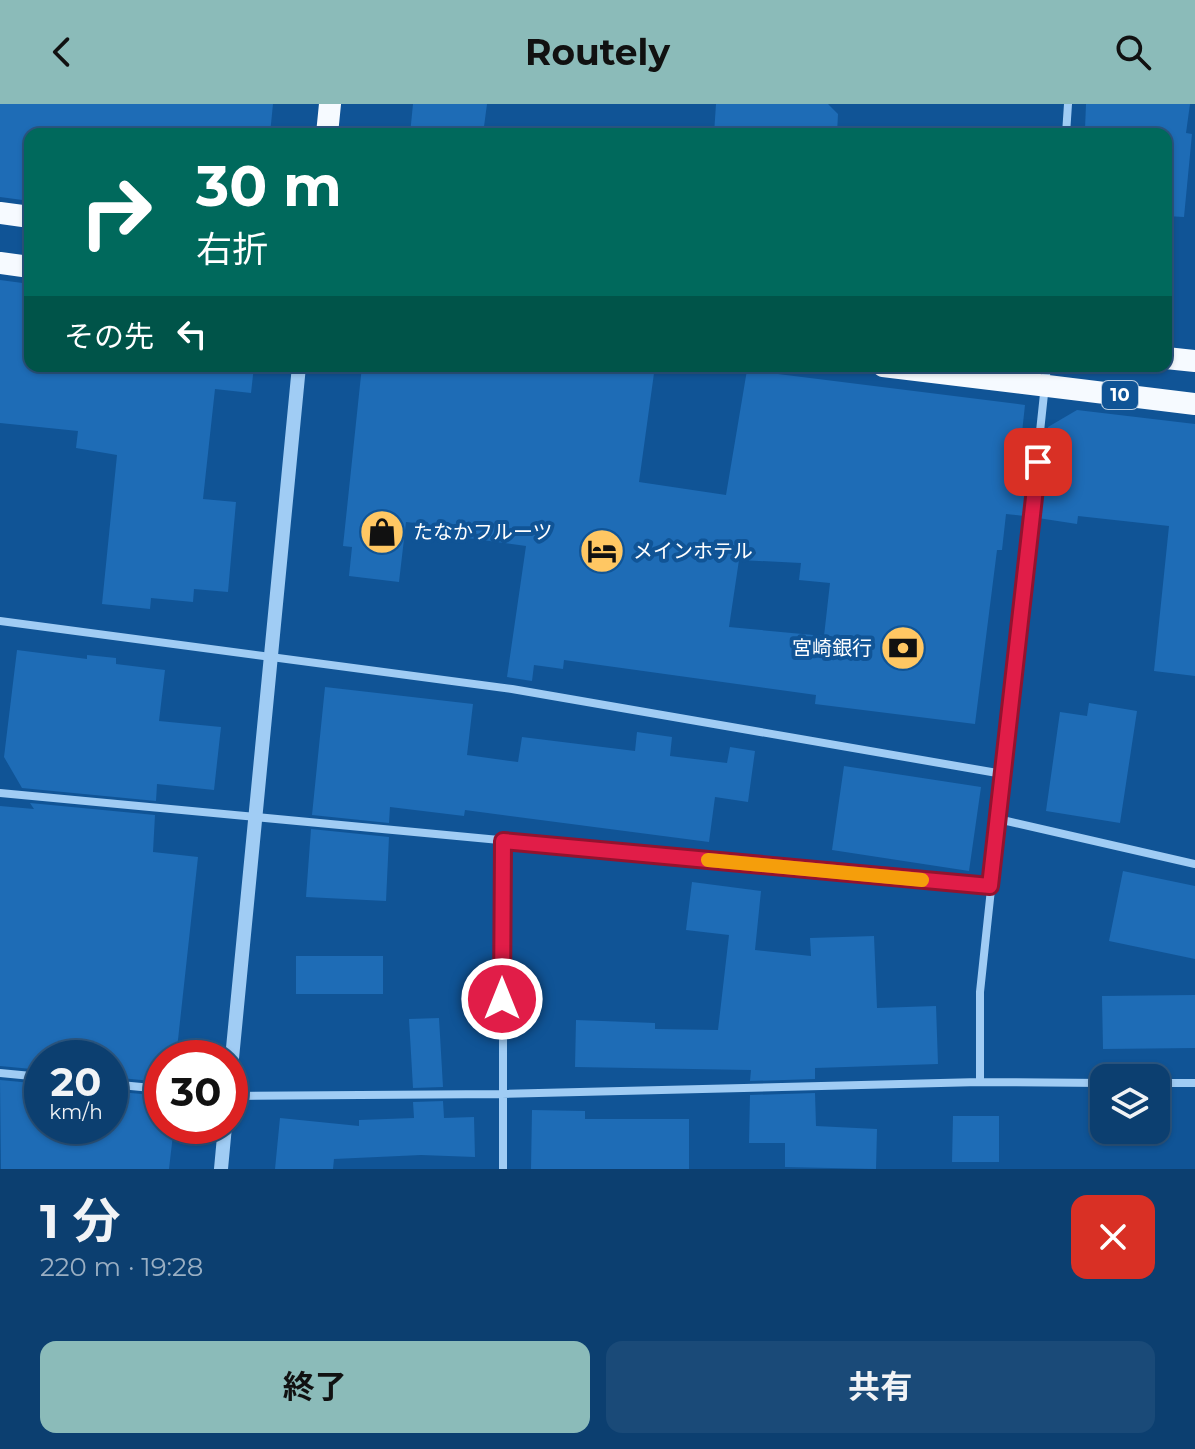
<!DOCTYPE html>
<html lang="ja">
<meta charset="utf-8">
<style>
body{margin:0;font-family:Montserrat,"Noto Sans JP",sans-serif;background:#1a4a78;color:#f1f3f6;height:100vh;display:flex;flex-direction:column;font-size:30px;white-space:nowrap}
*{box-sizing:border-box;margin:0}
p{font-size:26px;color:#9aafc3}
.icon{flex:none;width:44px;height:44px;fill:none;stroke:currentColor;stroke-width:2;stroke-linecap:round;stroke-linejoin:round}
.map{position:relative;height:1065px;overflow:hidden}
.drawer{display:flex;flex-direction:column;background:#0c3f70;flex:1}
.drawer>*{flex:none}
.hud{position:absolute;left:24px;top:24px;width:1148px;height:244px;border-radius:16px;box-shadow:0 2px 6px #0004,0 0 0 2px #2c5883;background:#00695c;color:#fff;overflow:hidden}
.fabs{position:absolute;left:1090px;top:960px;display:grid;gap:16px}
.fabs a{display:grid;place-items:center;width:80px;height:80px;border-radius:16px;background:#0c3f70;box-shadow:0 2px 6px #0004,0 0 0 2px #2c5883;font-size:40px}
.speed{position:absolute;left:24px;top:936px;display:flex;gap:16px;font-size:40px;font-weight:700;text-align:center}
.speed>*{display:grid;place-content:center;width:104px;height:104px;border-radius:50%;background:#0c3f70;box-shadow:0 2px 6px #0004,0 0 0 2px #2c5883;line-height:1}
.speed small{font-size:20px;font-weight:400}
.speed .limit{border:12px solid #d22;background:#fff;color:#111}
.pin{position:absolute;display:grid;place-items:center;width:68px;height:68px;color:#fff;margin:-34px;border-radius:16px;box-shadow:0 4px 12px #0006}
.me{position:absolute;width:88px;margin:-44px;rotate:0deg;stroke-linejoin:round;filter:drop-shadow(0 0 6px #0008)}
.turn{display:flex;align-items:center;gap:28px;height:168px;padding:0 40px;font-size:36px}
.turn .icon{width:104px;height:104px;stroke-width:2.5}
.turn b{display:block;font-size:56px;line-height:68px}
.then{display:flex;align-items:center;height:76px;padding:0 40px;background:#0003;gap:16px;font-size:30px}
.round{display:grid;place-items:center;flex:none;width:84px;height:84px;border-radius:16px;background:#1a4a78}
.overview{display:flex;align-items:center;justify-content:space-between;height:136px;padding:0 40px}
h1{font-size:48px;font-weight:700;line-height:60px}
.primary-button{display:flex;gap:16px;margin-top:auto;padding:16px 40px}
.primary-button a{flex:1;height:92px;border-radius:16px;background:#8bbbb9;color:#111;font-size:32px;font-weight:700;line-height:92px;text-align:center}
.primary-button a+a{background:#1a4a78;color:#f1f3f6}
header{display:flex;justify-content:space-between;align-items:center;height:104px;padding:0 40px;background:#8bbbb9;color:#111;font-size:36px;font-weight:700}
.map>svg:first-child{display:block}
</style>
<header><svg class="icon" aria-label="back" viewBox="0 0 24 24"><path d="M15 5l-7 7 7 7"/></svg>Routely<svg class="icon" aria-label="search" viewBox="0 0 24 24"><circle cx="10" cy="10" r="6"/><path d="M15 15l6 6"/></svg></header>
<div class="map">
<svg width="1195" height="1065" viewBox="0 0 1195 1065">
<rect width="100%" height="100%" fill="#105496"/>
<path fill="#1e6cb6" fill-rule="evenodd" d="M0 0H273L270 30H30V97L0 93Z
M413 0H487L483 30H410Z
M716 0H828L838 10 837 30H714Z
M1086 0H1190L1186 29 1192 30 1184 113 1166 112V30L1085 25Z
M0 176 30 180V262H254L251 289 215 285 203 395 236 398 228 488 194 485 193 498 151 494 150 505 102 500 117 351 76 344 78 327 0 319Z
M362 262H655L639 378 726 391 747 266 1025 301 1021 338 1033 331 1024 412 1006 410 1002 446H997L975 620 815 600 816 591 564 556 563 565 534 561 532 577 507 573 526 442 460 433 461 424 406 418 399 478 349 472 352 443 343 442ZM739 456 801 459 799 476 830 479 824 532 729 523Z
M1077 306 1195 320V572L1154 567 1169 422 1078 412 1077 420 1038 414 1048 323Z
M17 546 87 555V551L116 554V560L165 566 159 617 221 623 214 686 157 680 156 697 22 684 4 653Z
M325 583 473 600 467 651 518 658 522 633 635 647 637 628 672 633 670 652 727 659 730 643 755 647 748 698 715 693 709 738 465 706 464 712 390 703 389 719 312 711Z
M1089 599 1137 607 1120 719 1046 707 1060 608 1087 612Z
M844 662 981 683 969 767 832 746Z
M30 699 155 711 153 748 198 753 176 954H162V978L110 973V954H42V966L0 962V702L34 705Z
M311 725 389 733 386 797 306 793Z
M1123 767 1195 782V855L1109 837Z
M692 778 761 787 755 846 811 852 810 834 874 832 877 904 936 902 938 960 815 964V975L750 977 751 966 575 963 576 916 655 919V925L718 926 729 831 686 826Z
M296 852H383V890H296Z
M1195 891V944L1103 945 1102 892Z
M439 914 443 983 413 984 409 915Z
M0 976 42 980V1022H110V987L162 992V1022H174L169 1065H1Z
M815 989 816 1022 877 1025 876 1065 785 1063V1039H749L750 991Z
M443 997 444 1014 474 1013 475 1053 421 1051 334 1055 333 1065H275L280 1014 359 1022V1016L414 1014 413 998Z
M532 1006 585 1007V1015H689V1065H531Z
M953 1012H999V1058H952Z"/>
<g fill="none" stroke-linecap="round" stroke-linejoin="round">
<path stroke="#a0ccf4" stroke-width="8" d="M1066 30 1068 0
M0 517 512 585 1003 670
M0 689 990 782
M998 715 1195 760
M503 737V1065
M0 969 42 973
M980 978V888L1047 262
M1156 979H1195
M110 980 162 985
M230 992 502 990 980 978 1104 979"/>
<path stroke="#a0ccf4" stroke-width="14" d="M230 975 299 262
M221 1065 225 1022"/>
<path stroke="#f6faff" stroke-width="22" d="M327 30 330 0
M0 109 30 113
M0 159 30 163
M1166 254 1195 257
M883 262 1195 300"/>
</g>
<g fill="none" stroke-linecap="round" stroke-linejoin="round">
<g stroke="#92132f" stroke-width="20">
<path id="route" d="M502 895 503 737 990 782 1038 358"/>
</g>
<use href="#route" stroke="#e11d48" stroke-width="14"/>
<path stroke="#f59e0b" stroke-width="14" d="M708 756 922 776"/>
</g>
<defs>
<g id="shop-disc" transform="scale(2.3)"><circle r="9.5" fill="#ffc763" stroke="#105496"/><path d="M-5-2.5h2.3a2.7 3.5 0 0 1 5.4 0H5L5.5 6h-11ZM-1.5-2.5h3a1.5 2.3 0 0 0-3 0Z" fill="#111"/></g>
<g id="hotel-disc" transform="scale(2.3)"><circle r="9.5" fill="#ffc763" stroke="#105496"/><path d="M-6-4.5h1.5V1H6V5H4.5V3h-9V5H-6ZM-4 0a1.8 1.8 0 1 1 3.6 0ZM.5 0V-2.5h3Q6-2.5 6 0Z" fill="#111"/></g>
<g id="bank-disc" transform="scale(2.3)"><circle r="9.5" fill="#ffc763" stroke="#105496"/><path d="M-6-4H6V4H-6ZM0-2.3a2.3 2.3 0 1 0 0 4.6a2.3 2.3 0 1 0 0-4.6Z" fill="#111"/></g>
</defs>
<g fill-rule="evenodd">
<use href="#shop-disc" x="382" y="428"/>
<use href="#hotel-disc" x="602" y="447"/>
<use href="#bank-disc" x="903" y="544"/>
</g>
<g text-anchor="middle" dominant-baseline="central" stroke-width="8" stroke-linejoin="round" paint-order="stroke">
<rect fill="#105496" stroke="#b7cce0" stroke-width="2" x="1102" y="277" width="36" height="28" rx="6"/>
<g font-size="18" font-weight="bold" fill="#fff">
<text x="1120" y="291">10</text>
</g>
<g font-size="20" fill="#fff" stroke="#105496" text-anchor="start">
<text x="413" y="428">たなかフルーツ</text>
<text x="633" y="447">メインホテル</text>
<text x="872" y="544" text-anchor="end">宮崎銀行</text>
</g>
</g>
</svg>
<div class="fabs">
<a><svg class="icon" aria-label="layers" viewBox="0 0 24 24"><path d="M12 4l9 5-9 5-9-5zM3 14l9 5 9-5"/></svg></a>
</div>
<div class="speed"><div>20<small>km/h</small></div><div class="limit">30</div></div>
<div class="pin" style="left:1038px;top:358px;background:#d93025"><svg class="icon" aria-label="arrive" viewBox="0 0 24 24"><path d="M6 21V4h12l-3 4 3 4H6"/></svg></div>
<svg class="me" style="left:502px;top:895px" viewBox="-20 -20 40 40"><circle r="17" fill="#e11d48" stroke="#fff" stroke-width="3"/><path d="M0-11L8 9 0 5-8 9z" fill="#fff"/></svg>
<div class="hud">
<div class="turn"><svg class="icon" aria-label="right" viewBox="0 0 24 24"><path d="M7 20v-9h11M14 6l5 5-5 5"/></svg><div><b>30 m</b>右折</div></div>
<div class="then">その先<svg class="icon" aria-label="left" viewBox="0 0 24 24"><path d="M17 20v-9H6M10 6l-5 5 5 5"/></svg></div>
</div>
</div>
<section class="drawer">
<div class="overview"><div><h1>1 分</h1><p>220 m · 19:28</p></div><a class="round" style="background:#d93025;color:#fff"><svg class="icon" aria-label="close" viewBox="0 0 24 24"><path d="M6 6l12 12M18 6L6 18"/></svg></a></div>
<div class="primary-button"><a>終了</a><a>共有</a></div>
</section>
